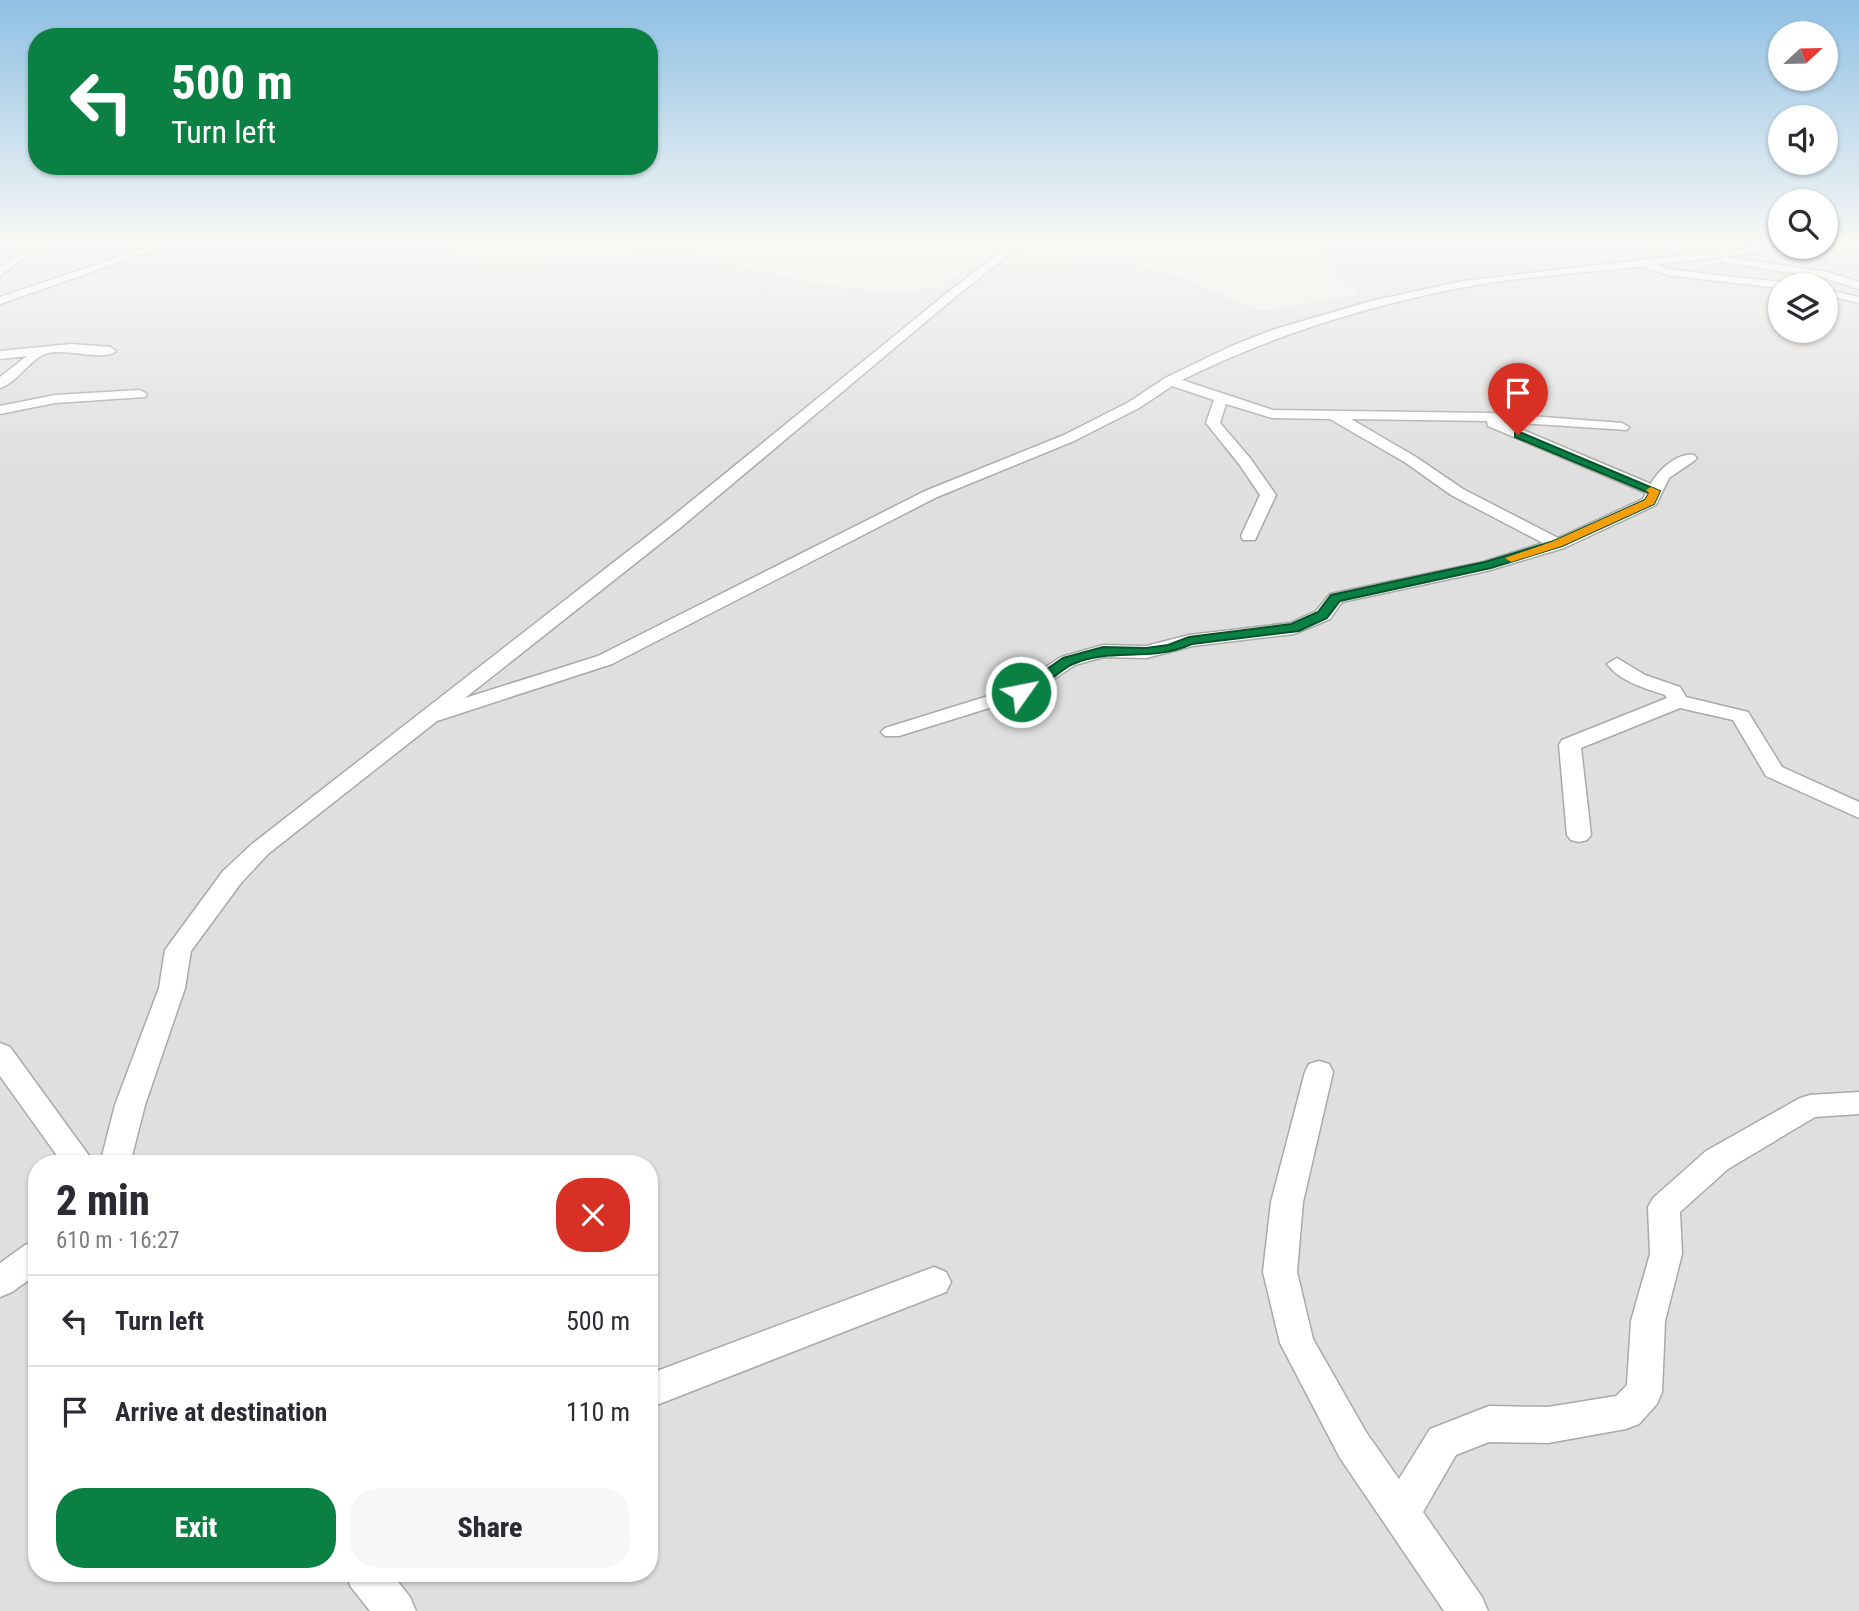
<!DOCTYPE html>
<meta charset="utf-8">
<style>
body{margin:0;font-family:"Roboto Condensed",sans-serif;background:#f7f7f7;color:#2b2b33;height:100vh;display:flex;flex-direction:column;font-size:26px;white-space:nowrap}
*{box-sizing:border-box;margin:0}
p{font-size:23px;color:#7c7c81}
.icon{flex:none;width:38px;height:38px;fill:none;stroke:currentColor;stroke-width:2;stroke-linecap:round;stroke-linejoin:round}
.map{position:relative;flex:1;overflow:hidden}
.details{position:absolute;left:28px;top:1155px;width:630px;height:427px;display:flex;flex-direction:column;background:#fff;border-radius:28px;box-shadow:0 2px 5px #0004}
.details>*{flex:none}
.guide{position:absolute;left:28px;top:28px;width:630px;height:147px;border-radius:28px;box-shadow:0 2px 5px #0004;background:#0b8043;color:#fff;overflow:hidden}
.needle{width:46px;rotate:68deg}
.tools{position:absolute;left:1768px;top:21px;display:grid;gap:14px}
.tools a{display:grid;place-items:center;width:70px;height:70px;border-radius:50%;background:#fff;box-shadow:0 2px 5px #0004;font-size:35px}
.pin{position:absolute;display:grid;place-items:center;width:60px;height:60px;color:#fff;margin:-72px -30px;border-radius:50% 50% 50% 0;rotate:-45deg;box-shadow:0 0 7px #0007}
.pin .icon{rotate:45deg}
.me{position:absolute;width:77px;margin:-38px;rotate:57deg;stroke-linejoin:round;filter:drop-shadow(0 0 5px #0008)}
.turn{display:flex;align-items:center;gap:24px;height:147px;padding:0 28px;font-size:32px}
.turn .icon{width:91px;height:91px;stroke-width:2.5}
.turn b{display:block;font-size:49px;line-height:60px}
.round{display:grid;place-items:center;flex:none;width:74px;height:74px;border-radius:28px;background:#f7f7f7}
.summary{display:flex;align-items:center;justify-content:space-between;height:119px;padding:0 28px}
h1{font-size:42px;font-weight:800;line-height:52px}
.button{display:flex;gap:14px;margin-top:auto;padding:14px 28px}
.button a{flex:1;height:80px;border-radius:28px;background:#0b8043;color:#fff;font-size:28px;font-weight:800;line-height:80px;text-align:center}
.button a+a{background:#f7f7f7;color:#2b2b33}
ul{padding:0;list-style:none}
li{display:flex;align-items:center;gap:21px;height:91px;padding:0 28px;border-top:2px solid #e1e1e2}
li div{flex:1}
li b{display:block;font-size:26px}
li em{font-style:normal}
.map>svg:first-child{display:block}
</style>
<div class="map">
<svg width="1859" height="1611" viewBox="0 0 1859 1611">
<rect width="100%" height="100%" fill="#f2efe9"/>
<path fill="#e0dfdf" fill-rule="evenodd" d="M0 240H449V256L507 265 643 255H694L814 284 887 292 937 288 972 266 1122 260 1178 276 1261 311 1361 294 1333 276 1326 261 1330 240H1780V247H1825V240H1859V1611H0ZM1780 285H1825V331H1780ZM37 1164H649V1573H37Z"/>
<g fill="none" stroke-linecap="round" stroke-linejoin="round">
<g stroke="#a9a9a9" stroke-width="3">
<path id="minor" d="M36 240H47L0 276V268Z
M168 240H183L0 304V297Z
M1017 240H1029L960 293 680 528 465 698 598 656 925 491 1064 435 1129 402 1165 378 1229 347 1272 330 1371 301 1463 281 1685 255 1647 240H1662L1697 254 1780 244V247H1786L1785 249 1655 265 1674 270 1780 282 1786 285H1780V288L1673 276 1647 269 1646 266C1585 273 1521 276 1460 288 1363 307 1271 336 1182 380L1273 410 1490 413 1622 423 1629 427 1627 430 1504 422 1651 484C1658 470 1678 452 1694 455L1697 458 1694 461 1669 478 1656 505 1564 548 1487 571 1342 602 1330 619 1294 634 1193 646 1146 658 1104 657 1075 665 1028 696 899 736H885L881 732 885 728 1014 688 1061 657 1103 645 1146 646 1189 635 1290 623 1316 611 1330 594 1483 562 1543 543 1451 495 1406 463 1330 419 1272 418 1226 404 1220 423 1250 458 1276 495 1255 540H1243L1241 536 1260 495 1239 464 1206 423 1214 400 1172 386 1139 408 1074 441 937 497 612 664 437 721 268 854 241 883 191 951 185 988 145 1105 130 1164H100L115 1105 159 988 165 950 223 871 252 844 668 520 952 289ZM1351 419 1487 421 1488 426 1646 493 1643 499 1558 538 1463 489 1416 457Z
M1840 240H1859V245L1825 247H1824L1825 241Z
M1725 257 1827 272 1859 282V289L1825 278 1721 262V258Z
M1825 289 1859 297V303L1825 295Z
M71 344 110 347 116 351C103 362 64 347 45 354 28 361 18 382 0 388V377L27 356 0 359V351Z
M140 390 147 394 145 397 55 403 0 414V406L55 395Z
M1617 658 1645 675 1680 687 1686 697 1748 712 1782 767 1859 802V818L1766 776 1733 720 1680 708 1581 748 1591 835 1587 840 1579 842 1571 840 1567 835 1559 745 1562 740 1667 698 1665 695C1644 688 1621 682 1607 664Z
M0 1043 10 1047 95 1164H63L0 1076Z
M1319 1061 1329 1064 1333 1072 1303 1202 1297 1272 1313 1339 1366 1432 1399 1479 1430 1429 1489 1406 1548 1407 1616 1396 1627 1385 1631 1321 1650 1254 1648 1207 1653 1198 1706 1151 1800 1098 1810 1095 1859 1092V1114L1815 1117 1728 1169 1680 1212 1682 1254 1665 1321 1662 1392 1657 1404 1639 1424 1626 1429 1548 1443 1489 1442 1456 1455 1423 1512 1482 1597 1488 1611H1444L1340 1458 1280 1343 1263 1272 1271 1202 1305 1072 1309 1064Z
M37 1241V1274L12 1292 0 1297V1263L25 1245Z
M934 1267 946 1272 951 1282 946 1292 649 1408V1374Z
M345 1573H391L410 1597 416 1611H370L351 1587Z"/>
</g>
<use href="#minor" fill="#fff" fill-rule="evenodd"/>
</g>
<linearGradient id="sky" x2="0" y2="1"><stop stop-color="#8fc0e4"/><stop offset="0.52" stop-color="#f9f8f5"/><stop offset="1" stop-color="#f9f8f5" stop-opacity="0"/></linearGradient>
<rect width="1859" height="466" fill="url(#sky)"/>
<path fill="#0b8043" stroke="#07532c" stroke-width="2" d="M1515 433H1522L1660 491 1654 504 1562 546 1491 568 1340 601 1327 618 1299 631 1192 644C1149 663 1112 647 1073 664 1056 671 1035 699 1016 695L1014 692 1063 658 1103 647 1146 648 1168 645 1189 637 1291 624 1318 612 1331 595 1485 562 1554 541 1645 500 1649 493 1515 437Z"/>
<path fill="#f59e0b" d="M1651 487 1660 491 1654 504 1562 546 1511 562 1505 558 1554 541 1645 500 1649 493 1646 490Z"/>
</svg>
<div class="tools">
<a><svg class="needle" viewBox="-14 -14 28 28"><path d="M0-13l5 13h-10z" fill="#e53935"/><path d="M0 13l5-13h-10z" fill="#7c7c81"/></svg></a>
<a><svg class="icon" aria-label="sound" viewBox="0 0 24 24"><path d="M4 9h4l5-4v14l-5-4H4zM17 9q2 3 0 6"/></svg></a>
<a><svg class="icon" aria-label="search" viewBox="0 0 24 24"><circle cx="10" cy="10" r="6"/><path d="M15 15l6 6"/></svg></a>
<a><svg class="icon" aria-label="layers" viewBox="0 0 24 24"><path d="M12 4l9 5-9 5-9-5zM3 14l9 5 9-5"/></svg></a>
</div>
<div class="pin" style="left:1518px;top:435px;background:#d93025"><svg class="icon" aria-label="arrive" viewBox="0 0 24 24"><path d="M6 21V4h12l-3 4 3 4H6"/></svg></div>
<svg class="me" style="left:1021px;top:692px" viewBox="-20 -20 40 40"><circle r="17" fill="#0b8043" stroke="#fff" stroke-width="3"/><path d="M0-11L8 9 0 5-8 9z" fill="#fff"/></svg>
<div class="guide">
<div class="turn"><svg class="icon" aria-label="left" viewBox="0 0 24 24"><path d="M17 20v-9H6M10 6l-5 5 5 5"/></svg><div><b>500 m</b>Turn left</div></div>
</div>
<section class="details">
<div class="summary"><div><h1>2 min</h1><p>610 m · 16:27</p></div><a class="round" style="background:#d93025;color:#fff"><svg class="icon" aria-label="close" viewBox="0 0 24 24"><path d="M6 6l12 12M18 6L6 18"/></svg></a></div>
<ul>
<li><svg class="icon" aria-label="left" viewBox="0 0 24 24"><path d="M17 20v-9H6M10 6l-5 5 5 5"/></svg><div><b>Turn left</b></div><em>500 m</em></li>
<li><svg class="icon" aria-label="arrive" viewBox="0 0 24 24"><path d="M6 21V4h12l-3 4 3 4H6"/></svg><div><b>Arrive at destination</b></div><em>110 m</em></li>
</ul>
<div class="button"><a>Exit</a><a>Share</a></div>
</section>
</div>
